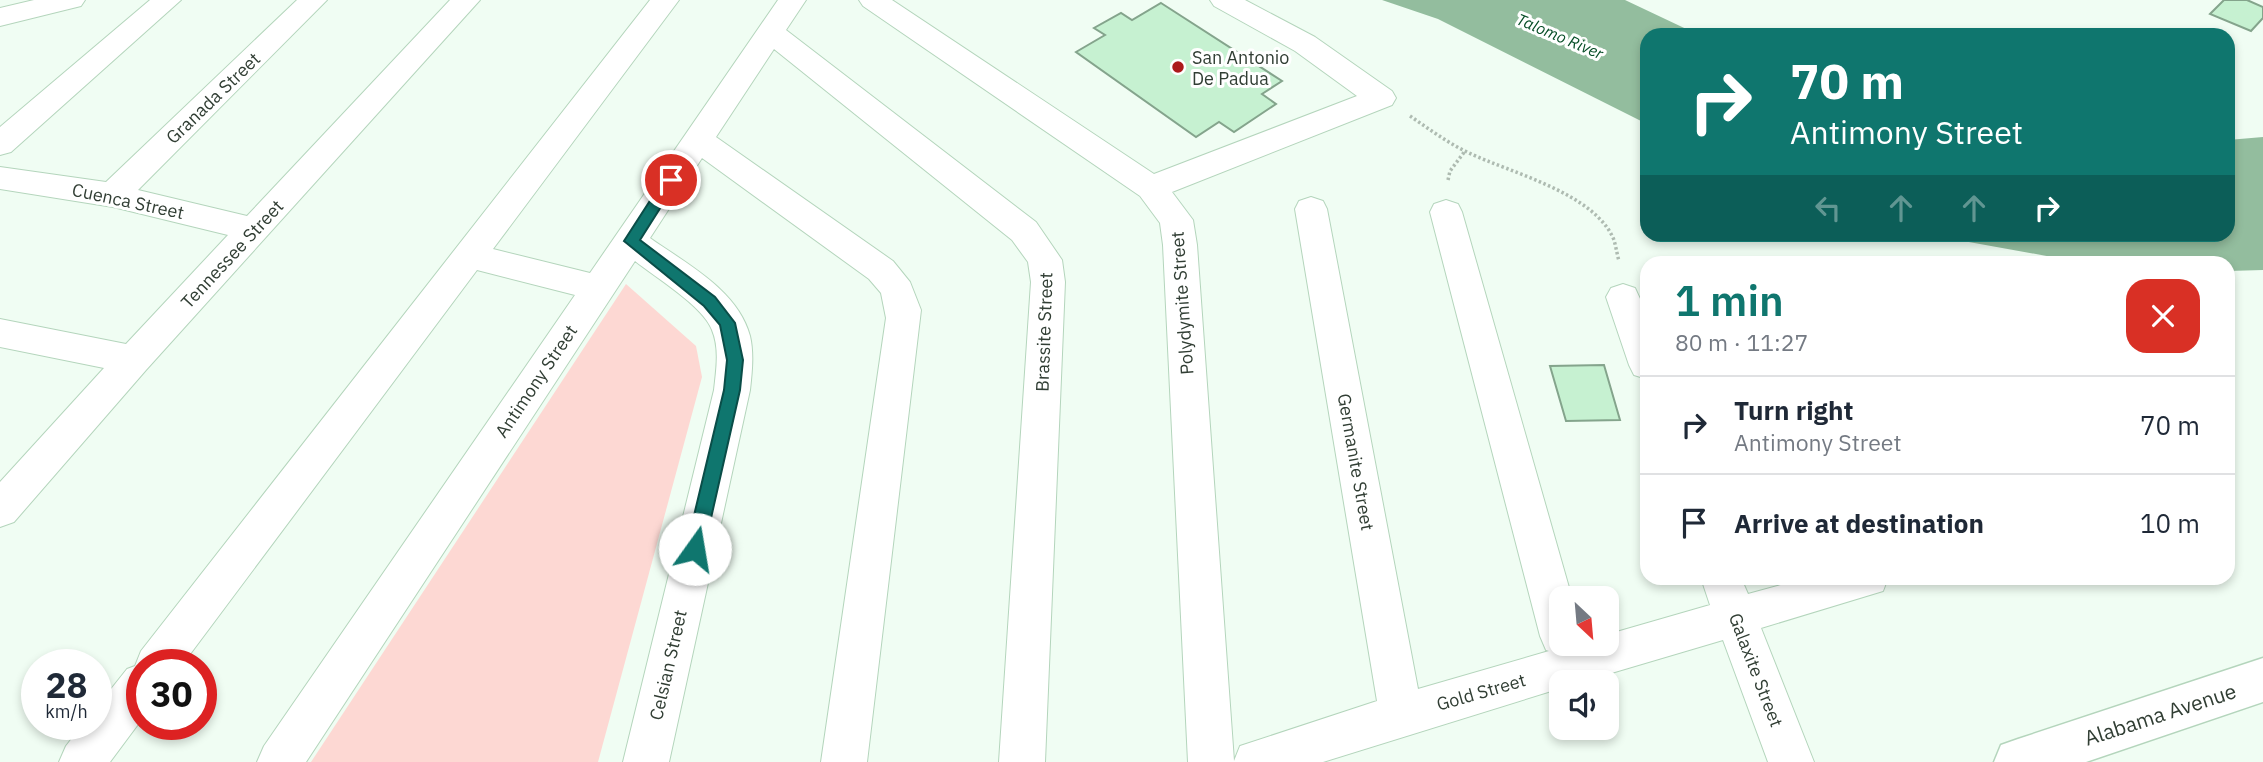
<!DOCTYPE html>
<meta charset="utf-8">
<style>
body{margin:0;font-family:"IBM Plex Sans",sans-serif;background:#f2f2f3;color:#1f2937;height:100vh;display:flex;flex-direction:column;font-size:26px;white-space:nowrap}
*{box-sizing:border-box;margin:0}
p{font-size:23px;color:#747a83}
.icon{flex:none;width:38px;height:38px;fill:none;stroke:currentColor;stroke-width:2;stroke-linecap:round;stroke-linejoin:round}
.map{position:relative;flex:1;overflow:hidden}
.sheet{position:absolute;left:1640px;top:256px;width:595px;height:329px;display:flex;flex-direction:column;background:#fff;border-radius:21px;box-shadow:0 4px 10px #0003}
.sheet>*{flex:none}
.guide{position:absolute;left:1640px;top:28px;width:595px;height:214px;border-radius:21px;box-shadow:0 4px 10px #0003;background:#0f766e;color:#fff;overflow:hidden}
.needle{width:46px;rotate:154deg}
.tools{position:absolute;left:1549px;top:586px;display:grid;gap:14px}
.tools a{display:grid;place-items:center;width:70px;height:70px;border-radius:14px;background:#fff;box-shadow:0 4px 10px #0003;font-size:35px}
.speed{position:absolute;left:21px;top:649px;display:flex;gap:14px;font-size:35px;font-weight:700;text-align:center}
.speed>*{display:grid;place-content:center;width:91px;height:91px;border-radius:50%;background:#fff;box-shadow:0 4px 10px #0003;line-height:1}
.speed small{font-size:18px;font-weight:400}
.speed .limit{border:10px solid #d22;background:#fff;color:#111}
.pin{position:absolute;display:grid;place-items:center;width:60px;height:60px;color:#fff;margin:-30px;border:4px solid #fff;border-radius:50%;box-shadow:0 2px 7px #0007}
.me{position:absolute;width:77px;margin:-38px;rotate:13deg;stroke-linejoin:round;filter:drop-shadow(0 0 5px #0008)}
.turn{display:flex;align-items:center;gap:24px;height:147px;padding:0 35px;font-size:32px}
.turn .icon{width:91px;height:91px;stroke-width:2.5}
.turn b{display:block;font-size:49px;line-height:60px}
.lanes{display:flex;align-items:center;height:66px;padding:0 35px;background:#0003;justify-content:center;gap:35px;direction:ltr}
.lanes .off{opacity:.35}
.round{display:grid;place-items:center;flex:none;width:74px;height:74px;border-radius:21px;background:#f2f2f3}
.head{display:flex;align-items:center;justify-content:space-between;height:119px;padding:0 35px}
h1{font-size:42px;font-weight:600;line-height:52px;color:#0f766e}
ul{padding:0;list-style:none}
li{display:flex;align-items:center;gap:21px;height:98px;padding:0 35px;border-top:2px solid #e0e1e3}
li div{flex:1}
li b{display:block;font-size:26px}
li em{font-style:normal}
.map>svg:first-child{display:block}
</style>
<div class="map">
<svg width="2263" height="762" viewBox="0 0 2263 762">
<rect width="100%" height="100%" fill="#f0fdf3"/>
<path fill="#fdd8d3" d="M626 284 696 346 702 377 598 762H311Z"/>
<path fill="#93bd9e" d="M1382 0H1625L1699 35H1647V124L1438 19Z
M2263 137V270L2228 271V262H2080L1930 235 2228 234V140Z"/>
<path fill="#c6f1d1" stroke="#84a48c" stroke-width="2" d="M2224 0H2247L2263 7V18L2251 31 2210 14Z
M1161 3 1282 81 1262 94 1276 104 1234 132 1219 122 1196 137 1076 52 1105 35 1094 28 1121 13 1132 20Z
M1604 365 1620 420 1566 421 1550 366Z"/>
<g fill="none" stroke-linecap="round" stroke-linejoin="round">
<g stroke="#b4d5bc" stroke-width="2">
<path id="minor" d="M34 0H85L81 6 0 26V8Z
M150 0H181L11 152 0 155V127Z
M297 0H327L138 190 247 216 450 0H480L146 370 14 522 0 527V482L104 368 0 347V319L126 344 228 235 113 207 0 189V167L106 182Z
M650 0H679L493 249 590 273 778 0H806L786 30 1036 222 1062 260 1065 282 1045 762H999L1031 282 1028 262 1012 240 774 49 716 137 893 261 910 282 921 310 867 762H821L886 318 881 293 869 279 702 158 650 238C685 263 738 290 750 336 754 353 752 372 750 390L669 762H623L714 390C716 371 720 349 712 330 703 306 655 277 635 261L306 762H257L264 746 575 295 477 270 182 665H142V719L110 762H59L66 746 83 724H96V708L127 669 135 666 141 651Z
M859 0H892L1154 174 1357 96 1295 51 1214 6 1210 0H1245L1315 37 1392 91 1396 98 1392 105 1172 192 1193 220 1197 245 1234 761 1240 746 1377 701 1295 209 1299 201 1311 197 1323 201 1327 209 1418 689 1549 651 1546 650 1540 636 1430 212 1434 204 1446 200 1458 204 1462 212 1572 598H1561V644H1606V635L1710 605 1701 578H1741L1748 594 1806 578H1888L1883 591 1761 628 1814 762H1768L1723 640 1581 682H1561V688L1323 762H1188L1163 245 1160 223 1140 196 863 6Z
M1623 284 1635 288 1647 314V379L1634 375 1629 365 1606 297 1611 288Z"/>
</g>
<g stroke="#b4d5bc" stroke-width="3">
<path id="tertiary" d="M2263 658V702L2086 762H1994L2001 745 2018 739Z"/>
</g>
<path stroke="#aebbb1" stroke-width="3.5" stroke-dasharray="2.5 2.5" stroke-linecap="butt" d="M1410 116C1429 129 1448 143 1469 153 1511 173 1595 193 1614 240 1616 247 1617 254 1619 261
M1448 180 1450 171 1465 151"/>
<use href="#minor" fill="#fff" fill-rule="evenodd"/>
<use href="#tertiary" fill="#fff" fill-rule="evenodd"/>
</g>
<path fill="#0f766e" stroke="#0a4d48" stroke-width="2" d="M671 175 678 180 640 240 715 297 735 323 743 360 740 390 704 549 701 555 695 557 689 555 686 549 724 390 727 360 720 325 704 306 624 241 666 176Z"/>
<circle fill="#ac1a1b" stroke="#fff" stroke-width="2.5" cx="1178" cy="67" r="7"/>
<g text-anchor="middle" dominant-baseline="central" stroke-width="6" stroke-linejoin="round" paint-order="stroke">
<g font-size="16" font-style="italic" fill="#074e27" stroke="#fff">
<text transform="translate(1560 36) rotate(23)">Talomo River</text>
</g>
<g font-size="18" fill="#313e34" stroke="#fff" text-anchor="start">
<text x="1192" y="57">San Antonio<tspan x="1192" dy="21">De Padua</tspan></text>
</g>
<g font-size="18" fill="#313e34" stroke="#fff">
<text transform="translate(213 98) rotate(-44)">Granada Street</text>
<text transform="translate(128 201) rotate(12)">Cuenca Street</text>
<text transform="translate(232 254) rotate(-47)">Tennessee Street</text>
<text transform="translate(1182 303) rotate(-94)">Polydymite Street</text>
<text transform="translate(1044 332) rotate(-88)">Brassite Street</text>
<text transform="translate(536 381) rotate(-56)">Antimony Street</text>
<text transform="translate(1356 462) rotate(80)">Germanite Street</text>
<text transform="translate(668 665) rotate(-77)">Celsian Street</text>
<text transform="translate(1756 670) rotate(69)">Galaxite Street</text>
<text transform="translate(1481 692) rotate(-16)">Gold Street</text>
</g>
<g font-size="21" fill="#313e34" stroke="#fff">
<text transform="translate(2160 714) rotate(-18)">Alabama Avenue</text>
</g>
</g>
</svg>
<div class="tools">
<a><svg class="needle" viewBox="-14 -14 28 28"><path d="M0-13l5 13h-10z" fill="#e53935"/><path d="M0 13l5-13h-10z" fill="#747a83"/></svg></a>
<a><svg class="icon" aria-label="sound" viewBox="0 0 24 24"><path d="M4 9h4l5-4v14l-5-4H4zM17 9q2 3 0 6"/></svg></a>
</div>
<div class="speed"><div>28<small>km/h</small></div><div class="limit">30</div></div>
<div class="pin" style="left:671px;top:180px;background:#d93025"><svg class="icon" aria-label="arrive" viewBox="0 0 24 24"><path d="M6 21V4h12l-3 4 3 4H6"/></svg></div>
<svg class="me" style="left:695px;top:549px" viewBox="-20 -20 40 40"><circle r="19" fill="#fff"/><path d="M0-13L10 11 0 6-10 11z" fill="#0f766e"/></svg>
<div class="guide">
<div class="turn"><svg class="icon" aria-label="right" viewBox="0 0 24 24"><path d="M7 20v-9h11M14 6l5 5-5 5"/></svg><div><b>70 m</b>Antimony Street</div></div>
<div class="lanes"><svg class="icon off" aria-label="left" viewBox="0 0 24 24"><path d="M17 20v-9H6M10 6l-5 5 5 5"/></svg><svg class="icon off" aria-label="ahead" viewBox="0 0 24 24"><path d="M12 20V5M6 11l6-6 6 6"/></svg><svg class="icon off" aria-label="ahead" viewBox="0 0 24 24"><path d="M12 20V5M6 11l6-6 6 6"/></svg><svg class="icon" aria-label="right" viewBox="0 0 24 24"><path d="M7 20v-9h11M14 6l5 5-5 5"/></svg></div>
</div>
<section class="sheet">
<div class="head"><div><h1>1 min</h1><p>80 m · 11:27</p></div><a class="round" style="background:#d93025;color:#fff"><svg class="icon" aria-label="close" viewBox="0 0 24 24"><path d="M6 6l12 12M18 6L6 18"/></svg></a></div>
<ul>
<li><svg class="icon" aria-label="right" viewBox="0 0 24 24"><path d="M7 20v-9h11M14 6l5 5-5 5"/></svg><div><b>Turn right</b><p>Antimony Street</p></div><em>70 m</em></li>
<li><svg class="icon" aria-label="arrive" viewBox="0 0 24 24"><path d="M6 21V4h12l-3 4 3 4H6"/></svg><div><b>Arrive at destination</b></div><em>10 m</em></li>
</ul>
</section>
</div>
